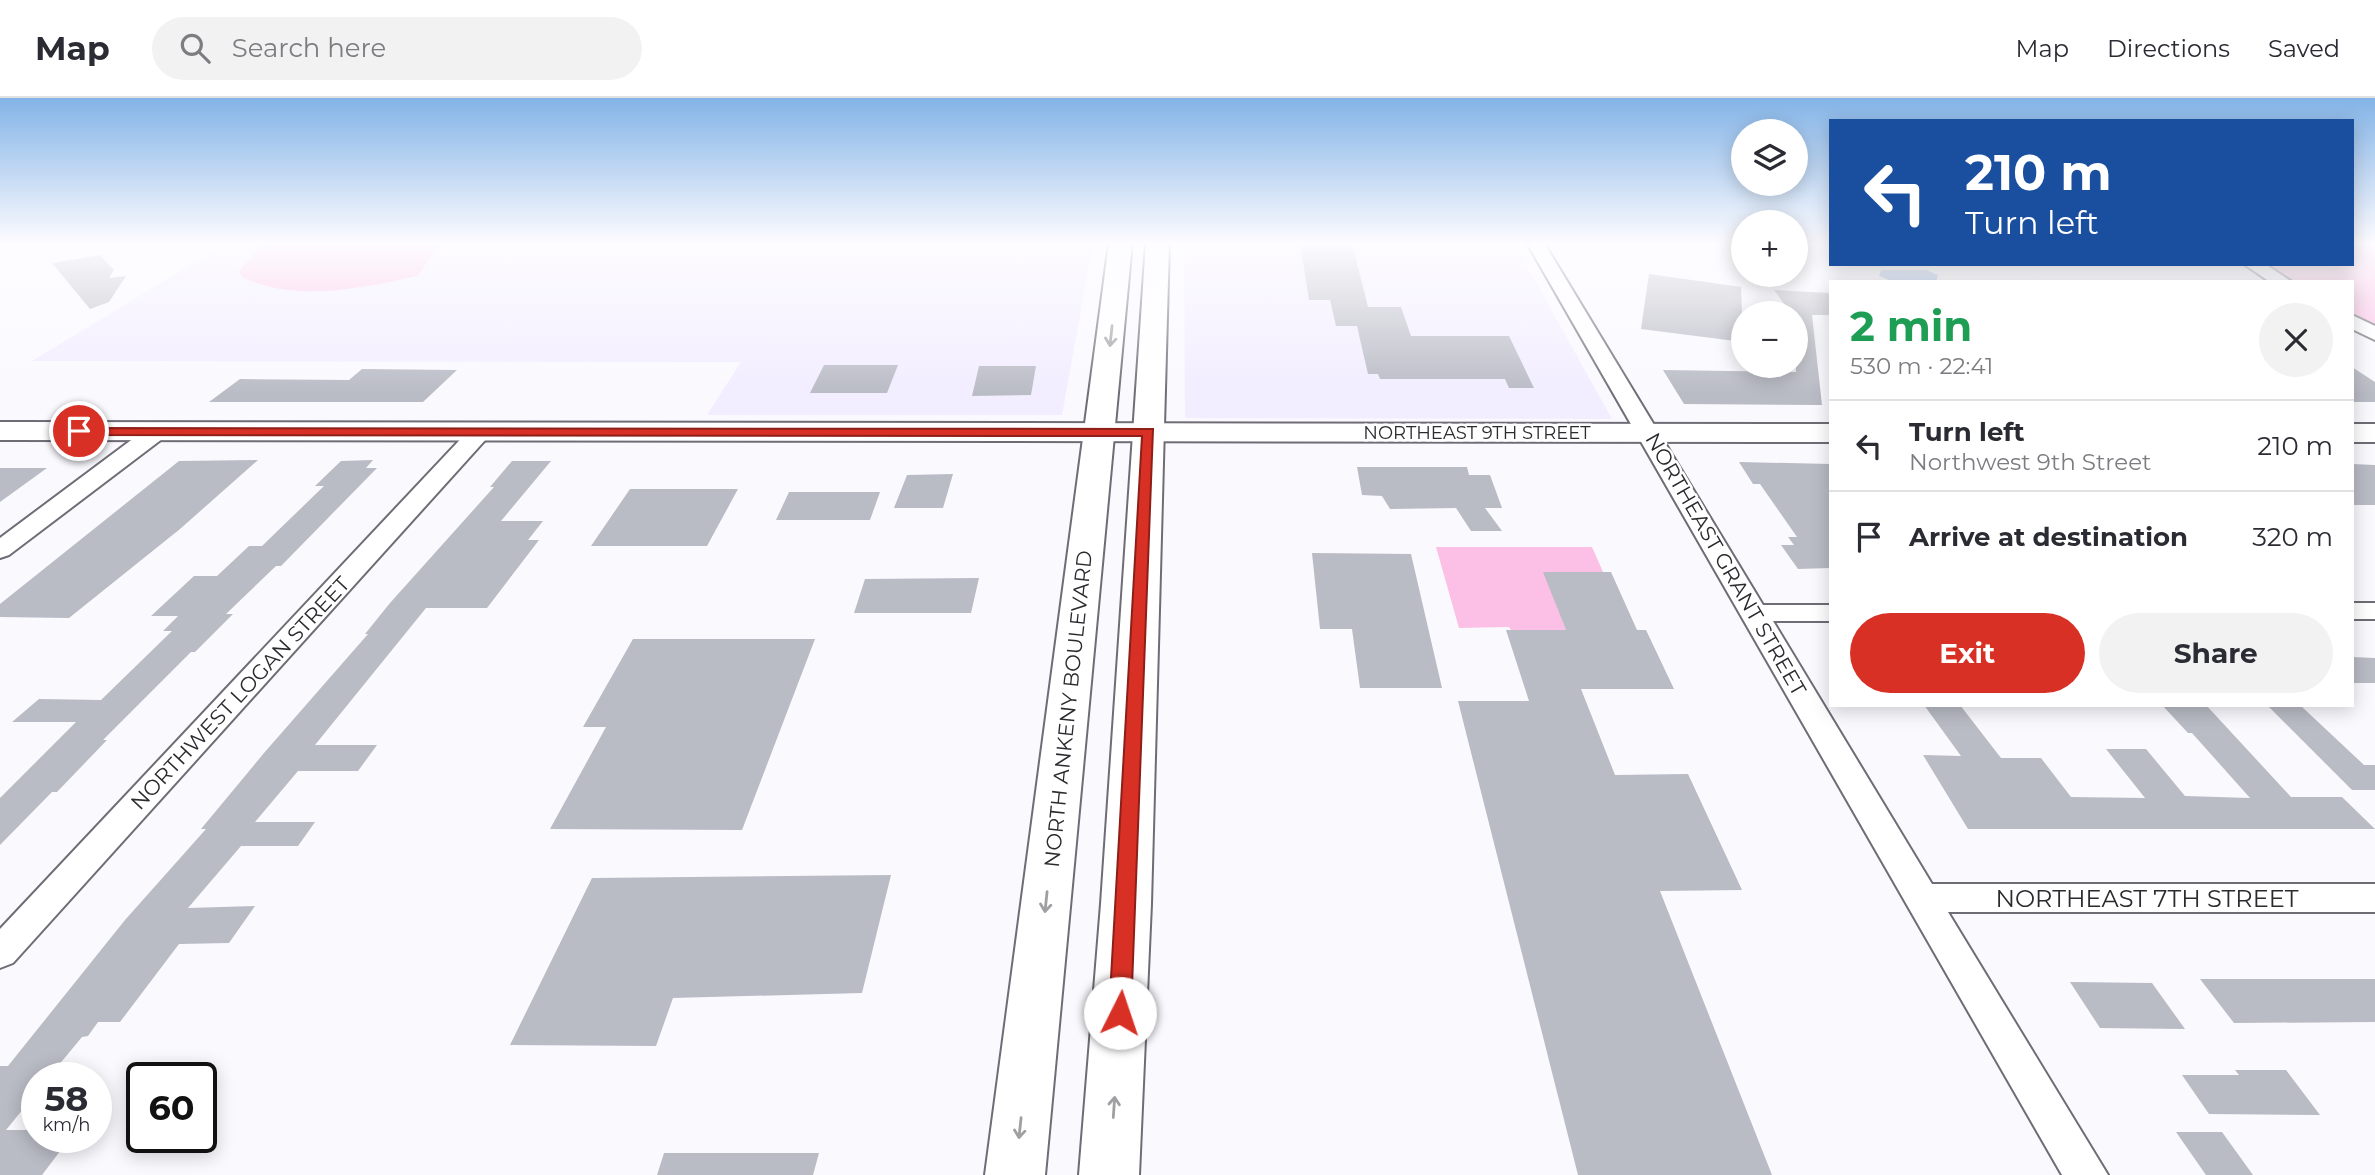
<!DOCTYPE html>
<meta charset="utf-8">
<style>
body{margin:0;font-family:Montserrat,sans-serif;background:#f2f2f3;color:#2b2b33;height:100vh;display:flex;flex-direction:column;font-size:26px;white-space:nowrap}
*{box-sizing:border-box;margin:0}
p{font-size:23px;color:#7c7c81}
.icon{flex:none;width:38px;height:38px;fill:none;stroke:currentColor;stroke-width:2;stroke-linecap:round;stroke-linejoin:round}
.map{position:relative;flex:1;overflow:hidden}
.side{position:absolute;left:1829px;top:182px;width:525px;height:427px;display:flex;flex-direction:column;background:#fff;border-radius:0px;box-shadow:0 4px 18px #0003}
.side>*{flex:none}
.top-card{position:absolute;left:1829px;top:21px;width:525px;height:147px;border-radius:0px;box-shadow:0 4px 18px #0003;background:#1a4fa0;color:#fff;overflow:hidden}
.buttons{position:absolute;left:1731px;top:21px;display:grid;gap:14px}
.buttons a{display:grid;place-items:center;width:77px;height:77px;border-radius:50%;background:#fff;box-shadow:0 4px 18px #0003;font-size:35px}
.speed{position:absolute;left:21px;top:964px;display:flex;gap:14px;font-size:35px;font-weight:700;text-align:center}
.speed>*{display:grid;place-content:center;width:91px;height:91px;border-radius:50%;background:#fff;box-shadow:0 4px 18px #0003;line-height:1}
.speed small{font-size:18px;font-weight:400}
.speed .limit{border:4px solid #111;border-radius:10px;background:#fff;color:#111}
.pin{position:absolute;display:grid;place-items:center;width:60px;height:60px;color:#fff;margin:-30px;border:4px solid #fff;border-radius:50%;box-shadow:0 2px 7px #0007}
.me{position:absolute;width:77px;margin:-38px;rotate:4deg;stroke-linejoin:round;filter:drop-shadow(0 0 5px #0008)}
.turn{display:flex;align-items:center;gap:24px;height:147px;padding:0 21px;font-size:32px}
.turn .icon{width:91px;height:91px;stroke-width:2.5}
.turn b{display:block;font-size:49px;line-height:60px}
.round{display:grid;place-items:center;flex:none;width:74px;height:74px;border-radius:37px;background:#f2f2f3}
.headline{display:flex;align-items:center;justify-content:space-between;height:119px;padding:0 21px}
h1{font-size:42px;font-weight:700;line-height:52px;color:#1e9e55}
.button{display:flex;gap:14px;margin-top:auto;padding:14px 21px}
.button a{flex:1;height:80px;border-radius:42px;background:#d93025;color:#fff;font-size:28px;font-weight:700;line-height:80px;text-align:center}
.button a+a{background:#f2f2f3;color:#2b2b33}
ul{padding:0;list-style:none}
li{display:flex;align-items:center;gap:21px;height:91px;padding:0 21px;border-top:2px solid #e1e1e2}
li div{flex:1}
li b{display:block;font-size:26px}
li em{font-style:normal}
header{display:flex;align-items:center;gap:42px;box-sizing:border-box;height:98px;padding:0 35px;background:#fff;border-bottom:2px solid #e1e1e2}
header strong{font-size:33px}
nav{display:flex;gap:38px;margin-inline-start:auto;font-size:24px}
.search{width:490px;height:63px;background:#f2f2f3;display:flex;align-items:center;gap:18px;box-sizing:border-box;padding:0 24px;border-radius:38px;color:#7c7c81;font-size:26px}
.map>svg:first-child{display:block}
</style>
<header>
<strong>Map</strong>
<div class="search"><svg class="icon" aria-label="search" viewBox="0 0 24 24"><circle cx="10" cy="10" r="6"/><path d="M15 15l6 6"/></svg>Search here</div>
<nav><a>Map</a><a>Directions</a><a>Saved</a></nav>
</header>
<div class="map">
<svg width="2375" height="1077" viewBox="0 0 2375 1077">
<rect width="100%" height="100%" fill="#faf9fe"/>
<path fill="#f2edff" d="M227 145H1093L1062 317H707L741 264 32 263Z
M1184 145H1514L1612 321 1185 320Z"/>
<path fill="#fcbfe5" d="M264 145H440L418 178C361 190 296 205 242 179L239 173Z
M2352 145H2375V229L2352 216V184H2294L2263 166H2352Z
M1436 449H1592L1603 474H1544L1566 532H1511L1509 529 1459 530Z"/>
<path fill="#8bb2e5" d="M1881 172H1926L1938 177 1936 184H1894L1879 178Z"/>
<path fill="#b9bbc5" d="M1300 145H1352L1368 209H1401L1411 238H1509L1534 290H1509L1505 281H1380L1378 276H1368L1357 228H1336L1330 202H1309Z
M100 157 114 172 109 180 126 178 109 204 90 211 52 165Z
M1649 176 1741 189 1743 244 1641 231Z
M1774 192 1830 195V217H1812L1822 307 1684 306 1663 272 1796 274V215H1791Z
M824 267H898L887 295H810Z
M979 268H1036L1031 297 972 298Z
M2352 269 2375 284V304H2352Z
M362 271 457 272 423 304H209L240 281 349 282Z
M258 362 180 431 69 520 0 519V506L179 363Z
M373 362 366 370H377L281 468H276L226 516H233L195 554H191L103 642H107L57 694H52L0 747V700L76 624H12L39 601 101 602 172 533H163L178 518H151L194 478H217L249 448H262L324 388H315L341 363Z
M512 363H551L501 423H543L528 442H539L487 510H426L315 647H377L358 673H298L255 724H315L298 748H241L188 810 255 808 229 845 179 846 120 924H98L88 938 82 939 48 980H37V994L6 1032H37V1040H70L42 1077H0V968H8L125 822 206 731H201L264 655 368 536H365L390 505 494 389H490Z
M1739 364 1830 366V470L1798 471 1781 447H1794L1788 439H1797L1760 386H1753Z
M2352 366 2375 367V407H2352Z
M1357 369H1467L1469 377H1490L1502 410H1485L1502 433H1471L1456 410 1390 411 1382 398 1362 397Z
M0 370H47L0 404Z
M953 376 943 410H894L907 377Z
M630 391H738L707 448H591Z
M789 394H880L870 422H776Z
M1312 455 1411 456 1442 590H1360L1352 531H1320Z
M1543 474H1611L1637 532H1646L1674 591H1581L1615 677 1688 676 1742 792 1660 793 1772 1077H1578L1458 603H1529L1506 532H1566Z
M979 480 971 515H854L865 481Z
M633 541H815L742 732 550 731 606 629H583Z
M2352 559 2375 560V585H2352Z
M1924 607H1960L2001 660H2041L2071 699 2145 700 2106 651H2146L2185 698 2250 700 2192 635H2188L2162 607H2206L2291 699H2342L2375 731H1968L1923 657 1961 658Z
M2267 607H2300L2364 667H2375V692H2352Z
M891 777 862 895 673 900 656 948 510 947 592 780Z
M2200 881H2375V924L2234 925Z
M2070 884 2152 885 2185 931 2100 930Z
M2235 972H2286L2320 1017 2209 1016 2182 977H2239Z
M2176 1034H2222L2253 1077H2206Z
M664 1055H819L813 1077H657Z"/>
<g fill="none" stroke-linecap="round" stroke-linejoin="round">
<g stroke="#6f6c76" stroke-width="4">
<path id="street" d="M1527 145H1544L1763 507H1830V523H1773L1932 786H2375V814H1948L2108 1077H2062Z
M2244 166H2265L2292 184H2270Z
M2352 217 2375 228V242L2352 231Z
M158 326 169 333 166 338 9 457 0 460V440L150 328Z
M479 328 487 330 490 335 487 340 13 865 0 870V831L471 330Z
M2352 505H2375V521H2352Z"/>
</g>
<g stroke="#6f6c76" stroke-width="4">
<path id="secondary" d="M0 324 1830 326V344L0 342Z
M2352 326H2375V344H2352Z"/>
</g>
<g stroke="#6f6c76" stroke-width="4">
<path id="primary" d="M1109 145H1132L1045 1077H985Z
M1146 145H1169L1151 806 1139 1077H1079L1101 806Z"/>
</g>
<use href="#street" fill="#fff" fill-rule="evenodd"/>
<use href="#secondary" fill="#fff" fill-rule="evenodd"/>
<use href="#primary" fill="#fff" fill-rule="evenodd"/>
</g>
<defs><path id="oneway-shaft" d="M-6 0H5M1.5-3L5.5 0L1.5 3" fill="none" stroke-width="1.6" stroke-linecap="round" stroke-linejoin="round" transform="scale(1.75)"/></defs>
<g stroke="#a09fa1">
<use href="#oneway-shaft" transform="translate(1111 238) rotate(96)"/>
<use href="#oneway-shaft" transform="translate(1046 804) rotate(96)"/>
<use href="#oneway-shaft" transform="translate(1114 1009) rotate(-86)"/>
<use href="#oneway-shaft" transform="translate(1020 1030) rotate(96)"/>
</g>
<linearGradient id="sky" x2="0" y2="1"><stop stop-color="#83b3e7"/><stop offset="0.49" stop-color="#fdfcff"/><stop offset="1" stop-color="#fdfcff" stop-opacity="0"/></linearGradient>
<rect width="2375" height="296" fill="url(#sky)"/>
<path fill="#d93025" stroke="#8d1f18" stroke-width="2" d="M75 330 1153 331 1131 915 1127 921 1120 924 1112 921 1109 915 1142 338 79 337 75 336Z"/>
<g text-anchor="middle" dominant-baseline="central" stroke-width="5" stroke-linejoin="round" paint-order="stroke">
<g font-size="18" fill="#2b2a2e" stroke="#fff">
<text x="1477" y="335">NORTHEAST 9TH STREET</text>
</g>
<g font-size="21" fill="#2b2a2e" stroke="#fff">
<text transform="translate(1726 466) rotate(60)">NORTHEAST GRANT STREET</text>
<text transform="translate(240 595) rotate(-47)">NORTHWEST LOGAN STREET</text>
<text transform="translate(1068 611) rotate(-84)">NORTH ANKENY BOULEVARD</text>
</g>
<g font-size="24" fill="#2b2a2e" stroke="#fff">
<text x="2147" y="800">NORTHEAST 7TH STREET</text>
</g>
</g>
</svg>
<div class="buttons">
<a><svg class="icon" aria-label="layers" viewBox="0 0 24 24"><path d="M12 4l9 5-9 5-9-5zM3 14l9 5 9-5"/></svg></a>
<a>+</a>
<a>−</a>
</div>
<div class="speed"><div>58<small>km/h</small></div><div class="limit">60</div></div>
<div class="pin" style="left:79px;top:333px;background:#d93025"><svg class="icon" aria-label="arrive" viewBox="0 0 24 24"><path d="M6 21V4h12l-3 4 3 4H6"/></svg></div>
<svg class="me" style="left:1120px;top:915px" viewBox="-20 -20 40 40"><circle r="19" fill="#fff"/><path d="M0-13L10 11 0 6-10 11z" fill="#d93025"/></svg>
<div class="top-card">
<div class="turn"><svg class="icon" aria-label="left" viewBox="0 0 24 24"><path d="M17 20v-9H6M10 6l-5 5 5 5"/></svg><div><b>210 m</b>Turn left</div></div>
</div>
<section class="side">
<div class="headline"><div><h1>2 min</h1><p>530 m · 22:41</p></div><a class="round"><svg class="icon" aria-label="close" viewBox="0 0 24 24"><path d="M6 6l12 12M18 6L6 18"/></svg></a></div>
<ul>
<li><svg class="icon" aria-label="left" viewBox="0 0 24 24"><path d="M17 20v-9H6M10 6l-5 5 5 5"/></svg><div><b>Turn left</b><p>Northwest 9th Street</p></div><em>210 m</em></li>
<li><svg class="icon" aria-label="arrive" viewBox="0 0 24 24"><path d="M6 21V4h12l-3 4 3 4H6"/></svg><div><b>Arrive at destination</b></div><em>320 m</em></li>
</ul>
<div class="button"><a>Exit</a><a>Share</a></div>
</section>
</div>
